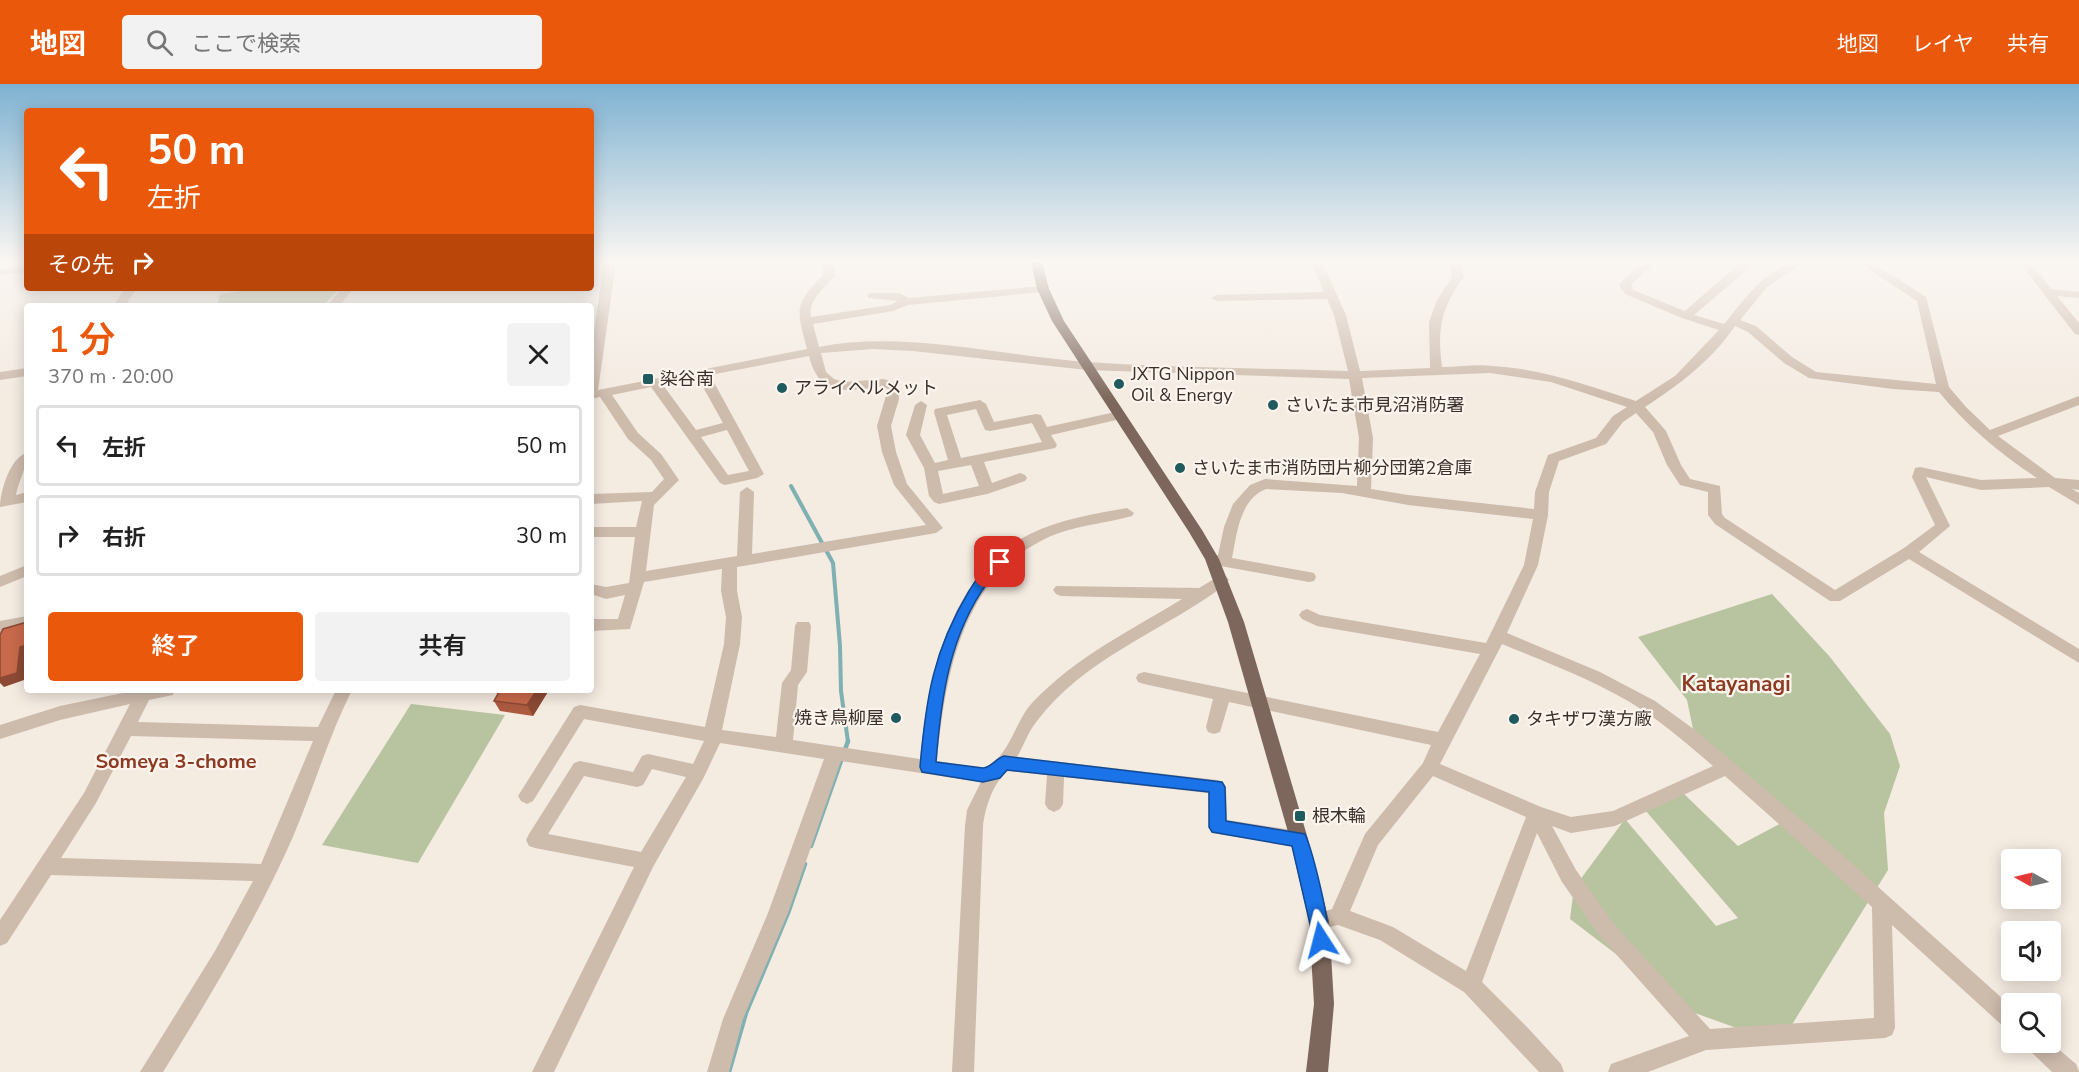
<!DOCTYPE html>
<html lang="ja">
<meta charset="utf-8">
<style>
body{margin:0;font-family:"Nunito Sans","Noto Sans JP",sans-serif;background:#f2f2f2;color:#222;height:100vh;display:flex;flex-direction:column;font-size:22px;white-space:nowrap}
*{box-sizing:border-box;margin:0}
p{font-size:20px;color:#767676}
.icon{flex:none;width:33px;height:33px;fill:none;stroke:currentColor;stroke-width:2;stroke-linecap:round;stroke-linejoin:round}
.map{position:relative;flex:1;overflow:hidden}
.side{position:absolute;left:24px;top:219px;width:570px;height:390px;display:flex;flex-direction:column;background:#fff;border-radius:6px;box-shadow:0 3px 15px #0003}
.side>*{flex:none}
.guide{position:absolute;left:24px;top:24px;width:570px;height:183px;border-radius:6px;box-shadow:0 3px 15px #0003;background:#ea580c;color:#fff;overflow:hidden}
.needle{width:39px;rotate:278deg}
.controls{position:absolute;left:2001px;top:765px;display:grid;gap:12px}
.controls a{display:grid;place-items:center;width:60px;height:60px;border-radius:6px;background:#fff;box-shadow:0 3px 15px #0003;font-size:30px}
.pin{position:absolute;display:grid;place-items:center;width:51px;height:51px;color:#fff;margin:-26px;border-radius:12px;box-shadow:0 3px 9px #0006}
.me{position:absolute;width:66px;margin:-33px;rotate:351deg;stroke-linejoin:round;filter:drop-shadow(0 0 4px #0008)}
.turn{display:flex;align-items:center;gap:21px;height:126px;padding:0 24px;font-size:27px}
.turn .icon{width:78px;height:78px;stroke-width:2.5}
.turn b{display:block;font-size:42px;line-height:51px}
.then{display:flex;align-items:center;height:57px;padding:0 24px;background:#0003;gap:12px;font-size:22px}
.round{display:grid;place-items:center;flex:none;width:63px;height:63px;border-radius:6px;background:#f2f2f2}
.overview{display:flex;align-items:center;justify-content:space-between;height:102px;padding:0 24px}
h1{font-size:36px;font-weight:600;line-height:45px;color:#ea580c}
.primary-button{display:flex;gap:12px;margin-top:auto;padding:12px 24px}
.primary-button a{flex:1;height:69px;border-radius:6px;background:#ea580c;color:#fff;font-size:24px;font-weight:600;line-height:69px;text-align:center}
.primary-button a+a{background:#f2f2f2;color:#222}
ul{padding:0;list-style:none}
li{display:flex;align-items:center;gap:18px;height:81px;margin:0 12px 9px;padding:0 12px;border:3px solid #e0e0e0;border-radius:6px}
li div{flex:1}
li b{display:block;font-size:22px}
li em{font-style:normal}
header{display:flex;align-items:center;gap:36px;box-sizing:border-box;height:84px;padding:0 30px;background:#ea580c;color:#fff}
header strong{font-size:28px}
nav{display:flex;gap:33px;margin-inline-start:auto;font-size:21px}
.search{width:420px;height:54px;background:#f2f2f2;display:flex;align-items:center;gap:15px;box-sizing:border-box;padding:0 21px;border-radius:6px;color:#767676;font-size:22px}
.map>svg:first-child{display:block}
</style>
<header>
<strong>地図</strong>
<div class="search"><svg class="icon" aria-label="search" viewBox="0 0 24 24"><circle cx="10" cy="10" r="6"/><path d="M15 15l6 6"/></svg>ここで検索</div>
<nav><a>地図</a><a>レイヤ</a><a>共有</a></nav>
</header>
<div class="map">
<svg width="2079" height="988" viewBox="0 0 2079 988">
<rect width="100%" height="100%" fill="#f4ebe1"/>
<path fill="#b8c4a0" d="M259 204H340L323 222H217L220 210Z
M1772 510 1830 573 1890 650 1900 682 1884 729 1888 786 1783 955 1745 947 1692 928 1570 835 1574 804 1625 735 1716 842 1738 834 1645 726 1683 709 1738 762 1789 735 1693 645 1687 616 1638 553Z
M411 620 505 631 418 779 322 761Z"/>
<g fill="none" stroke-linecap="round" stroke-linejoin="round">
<path stroke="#7fb0b2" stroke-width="4" d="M791 402 833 479 840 562 841 607 848 658"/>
<path stroke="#7fb0b2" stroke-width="4.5" d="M811 762 848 657
M729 988 746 929 788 829 805 780"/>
<path fill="#cdbbac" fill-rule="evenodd" d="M604 178H616L598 306 807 265C797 226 793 221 823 191V184L819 178H830L835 183V192C825 204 808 215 811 233L890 221 898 217 868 214V210L872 209H899L909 214 1043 202 1049 205 1043 208 908 221 893 227 813 240 819 263C903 246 1002 272 1087 278 1174 284 1261 284 1348 287L1334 231 1327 215 1217 217 1211 214 1217 211 1324 208 1311 178H1322L1346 231 1360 287 1430 284 1429 238 1437 216 1452 193 1450 178H1461L1464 193C1441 224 1437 245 1442 283 1459 283 1477 280 1493 282 1543 285 1589 302 1636 317L1675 292 1719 246 1682 234 1625 210 1619 201C1631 187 1641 177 1660 178L1645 187 1631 201 1633 206 1685 227 1741 178H1751L1748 185 1694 231 1724 240C1745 215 1769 178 1805 178L1768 202 1740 236 1756 242 1792 273 1816 288 1936 300 1917 217 1858 178H1871L1926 213 1949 303 1966 323 1990 346 2079 312V321L1998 352 2055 394 2079 396V406L2072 405 2079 409V421L2049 403 1981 406 1926 393 1950 442 1919 468 2079 565V579L1909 475 1840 517H1830L1715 440 1708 431V408L1680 401 1667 381 1653 348 1636 329 1623 338 1606 360 1559 377 1549 408 1548 431 1538 481 1507 549 1600 588 1655 617 1695 646 1838 767 2012 923V947L2005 944 1892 841 1895 944 1892 951 1885 954 1706 966 1648 988H1608L1611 980 1689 952 1599 851 1562 798 1537 749 1482 898 1527 943 1561 980 1564 988H1539L1464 908 1380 856 1338 841 1330 843 1323 840 1320 834 1323 828 1332 825 1365 750 1423 679 1431 661 1229 618 1220 648 1214 650 1208 648 1206 643 1213 615 1144 600 1138 598 1136 594 1138 590 1144 588 1438 648 1480 570 1317 542 1302 535 1299 531 1302 527 1307 525 1320 531 1486 559 1524 481 1533 435 1408 421 1342 409 1266 405C1240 415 1237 449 1232 474L1309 488 1314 489 1316 493 1314 497 1309 498 1215 481 1208 476 1210 472 1218 471 1224 443 1233 420 1250 401 1265 395 1357 402 1359 354 1349 295 1087 286 913 267 873 265 821 269 826 288 834 295 844 298 884 295 898 300 899 315 891 342 896 368 907 400 943 444 936 449 737 483V507L742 533 740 560 722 646 776 653 782 599 791 586 795 542 797 538H809L811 542 807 588 798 601 793 656 920 675C929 593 949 490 1030 450 1061 435 1093 430 1127 424L1134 429 1132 432C1100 441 1070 441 1039 458 960 500 945 596 937 677L983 684C1009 675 1015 637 1032 619 1078 571 1127 549 1182 515L1061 512 1056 510 1053 506 1056 502 1199 504 1221 491 1226 492 1229 496 1214 509C1155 550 1082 577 1037 637 1028 648 1024 661 1017 673L1217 696 1223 698 1226 703 1227 736 1299 747 1305 749 1308 755 1305 761 1299 763 1212 749 1209 743 1208 709 1064 693 1063 720 1060 725 1054 728 1048 725 1045 720 1047 691 1008 687C993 698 985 724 983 742L974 988H952L965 742 967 726 981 698 841 677 788 829 743 935 729 988H707L723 935 768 829 824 675 720 659 704 693 653 783 554 988H532L634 783 535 764 529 762 526 756 529 750 574 679 580 677 633 688 642 672 648 670 693 680 704 657 584 635 533 717 527 720 521 717 518 712 574 623 580 621 705 643 724 560 726 533 721 507 722 485 644 498 630 545 591 547V535H618L625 511 606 515 591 510V500L606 503 629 499 635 453H591V443H636L642 417 591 420V410L652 408 664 395 651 376 628 355 600 313 591 315V268ZM1735 242 1748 248 1784 279 1809 294 1893 305 1939 308C1967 342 2000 370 2037 394L1981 396 1920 383 1915 384 1912 393 1935 441 1904 464 1835 506 1725 434 1722 430 1720 402 1690 395 1681 381 1666 347 1645 323C1679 301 1712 276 1735 242ZM809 272C820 315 846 306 883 303L888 305 877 342 882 368 894 401 926 441 752 470 754 408 747 403 740 408 737 472 646 487 654 421 679 396 661 370 638 349 612 311 651 303 720 399 725 401 757 394 764 390 710 291ZM1490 289 1551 298 1627 323 1613 332 1596 354 1548 371 1535 408 1534 425 1408 411 1371 405 1373 354 1362 294ZM698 294 723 339 696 346 663 301ZM727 346 749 387 728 391 701 353ZM1502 560C1550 580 1600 598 1644 627 1668 643 1691 663 1713 682L1613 727 1571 733 1541 723 1440 680ZM652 685 686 693 641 768 548 750 584 692 637 703 643 701ZM1433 692 1526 733 1466 887 1393 843 1350 827 1378 761ZM1725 692 1872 823 1874 934 1710 945 1613 839 1576 786 1552 742 1571 749 1615 742Z
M2019 178H2030L2051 205 2079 208V214L2057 212 2079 239V251L2075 250Z
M27 182V188L0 191V185Z
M125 204H137L125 222H113Z
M342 204H354L339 222H327Z
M27 284V292L0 296V288Z
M980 316 986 320 994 338 1036 330 1041 331 1047 343 1120 327 1126 331 1125 334 1051 351 1057 361 1055 364 984 378 992 399 1020 389 1025 391 1027 394 1025 397 987 410 939 420 934 418 929 412 924 384 906 351 915 321 921 317 927 321 920 351 935 379 948 376 934 328 935 325ZM976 325 985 346 990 347 1032 339 1042 358 961 374 947 331ZM971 381 979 402 943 410 938 387Z
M27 369C27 384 19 395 16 411L27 408V418L0 423C0 408 10 373 27 369Z
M27 481V492L0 503V492Z
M27 532V544L0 549V537Z
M137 606H175L173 611 149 616 138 638 318 643 336 606H352C328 654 313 706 292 755 256 836 210 913 163 988H140L215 867 253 797 51 791 7 859 0 862V836L84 709 130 620 60 636 0 655V641L60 622ZM131 652 313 657 261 780 61 774 96 719Z
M2025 958H2050L2076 980 2079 988H2052L2028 965Z"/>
<path fill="#7d675c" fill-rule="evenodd" d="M1031 178H1042L1049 205 1064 237 1202 446 1219 475 1244 538 1308 755 1329 837 1334 920 1328 988H1306L1314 920 1309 837 1290 755 1228 538 1205 475 1189 448 1052 237 1037 205Z"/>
</g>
<path fill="#ac5a40" d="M549 606 533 632 500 627 494 617Z"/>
<path fill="#8c4a34" d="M27 561V574L24 596 4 603 0 599V593L20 563Z
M537 606H549L533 632 527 621Z"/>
<path fill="#c8694b" stroke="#8c4a34" stroke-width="1.5" d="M27 538V561L20 563 17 589 0 594V551L3 545Z
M500 606H537L527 621 494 617Z"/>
<linearGradient id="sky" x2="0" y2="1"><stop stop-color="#7eb2d2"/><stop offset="0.56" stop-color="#faf6f2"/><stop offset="1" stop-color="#faf6f2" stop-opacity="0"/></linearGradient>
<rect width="2079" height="316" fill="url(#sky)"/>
<path fill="#1a73e8" stroke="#114b97" stroke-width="1.5" d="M1000 473 1007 478C1002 486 994 491 988 498 949 551 941 615 936 678L983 684C992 683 995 675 1004 672L1222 698 1225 703 1226 737 1305 750C1312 766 1334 848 1327 862L1321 864 1315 862 1292 762 1212 748 1209 743V708L1007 686 1000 694 983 698 922 688 920 683C926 614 933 567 969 507 977 495 986 478 1000 473Z"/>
<g fill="#1f5a5e" stroke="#fbf5ee" stroke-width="2">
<rect x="642" y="289" width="12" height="12" rx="3"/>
<circle cx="1119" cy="300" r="6"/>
<circle cx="782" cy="304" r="6"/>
<circle cx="1273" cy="321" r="6"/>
<circle cx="1180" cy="384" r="6"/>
<circle cx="896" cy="634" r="6"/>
<circle cx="1514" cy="635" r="6"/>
<rect x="1294" y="726" width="12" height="12" rx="3"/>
</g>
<g text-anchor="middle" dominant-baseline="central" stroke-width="4.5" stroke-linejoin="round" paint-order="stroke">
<g font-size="18" fill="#3b302b" stroke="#fbf5ee" text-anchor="start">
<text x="1131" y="290">JXTG Nippon<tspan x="1131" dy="21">Oil &amp; Energy</tspan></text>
<text x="660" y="295">染谷南</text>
<text x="794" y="304">アライヘルメット</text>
<text x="1285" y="321">さいたま市見沼消防署</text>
<text x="1192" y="384">さいたま市消防団片柳分団第2倉庫</text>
<text x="884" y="634" text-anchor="end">焼き鳥柳屋</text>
<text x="1526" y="635">タキザワ漢方廠</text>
<text x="1312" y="732">根木輪</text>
</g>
<g font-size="20" font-weight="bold" fill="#8c3b22" stroke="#fbf5ee">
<text x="176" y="677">Someya 3-chome</text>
</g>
<g font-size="21" font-weight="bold" fill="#8c3b22" stroke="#fbf5ee">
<text x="1736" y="600">Katayanagi</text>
</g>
</g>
</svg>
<div class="controls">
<a><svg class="needle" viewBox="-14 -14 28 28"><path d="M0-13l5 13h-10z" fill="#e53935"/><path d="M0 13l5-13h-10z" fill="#767676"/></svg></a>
<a><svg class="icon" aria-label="sound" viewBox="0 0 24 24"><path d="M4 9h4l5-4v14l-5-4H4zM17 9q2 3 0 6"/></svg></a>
<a><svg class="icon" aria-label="search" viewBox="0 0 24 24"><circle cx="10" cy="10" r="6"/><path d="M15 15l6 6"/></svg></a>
</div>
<div class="pin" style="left:1000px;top:478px;background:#d93025"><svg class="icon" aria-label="arrive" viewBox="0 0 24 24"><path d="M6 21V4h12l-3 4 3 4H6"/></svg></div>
<svg class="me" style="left:1321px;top:856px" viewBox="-20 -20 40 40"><path d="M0-17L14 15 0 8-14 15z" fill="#1a73e8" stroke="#fff" stroke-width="4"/></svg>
<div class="guide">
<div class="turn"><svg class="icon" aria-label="left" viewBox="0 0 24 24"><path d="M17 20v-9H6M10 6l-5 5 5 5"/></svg><div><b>50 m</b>左折</div></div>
<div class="then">その先<svg class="icon" aria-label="right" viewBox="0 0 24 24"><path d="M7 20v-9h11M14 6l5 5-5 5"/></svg></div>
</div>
<section class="side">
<div class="overview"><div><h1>1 分</h1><p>370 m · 20:00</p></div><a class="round"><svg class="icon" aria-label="close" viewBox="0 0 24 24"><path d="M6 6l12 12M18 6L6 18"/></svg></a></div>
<ul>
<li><svg class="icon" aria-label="left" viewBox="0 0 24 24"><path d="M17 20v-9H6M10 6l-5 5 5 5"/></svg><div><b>左折</b></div><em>50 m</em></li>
<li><svg class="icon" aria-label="right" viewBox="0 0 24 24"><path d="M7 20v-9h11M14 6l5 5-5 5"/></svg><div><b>右折</b></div><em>30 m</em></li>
</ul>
<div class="primary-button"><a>終了</a><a>共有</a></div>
</section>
</div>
